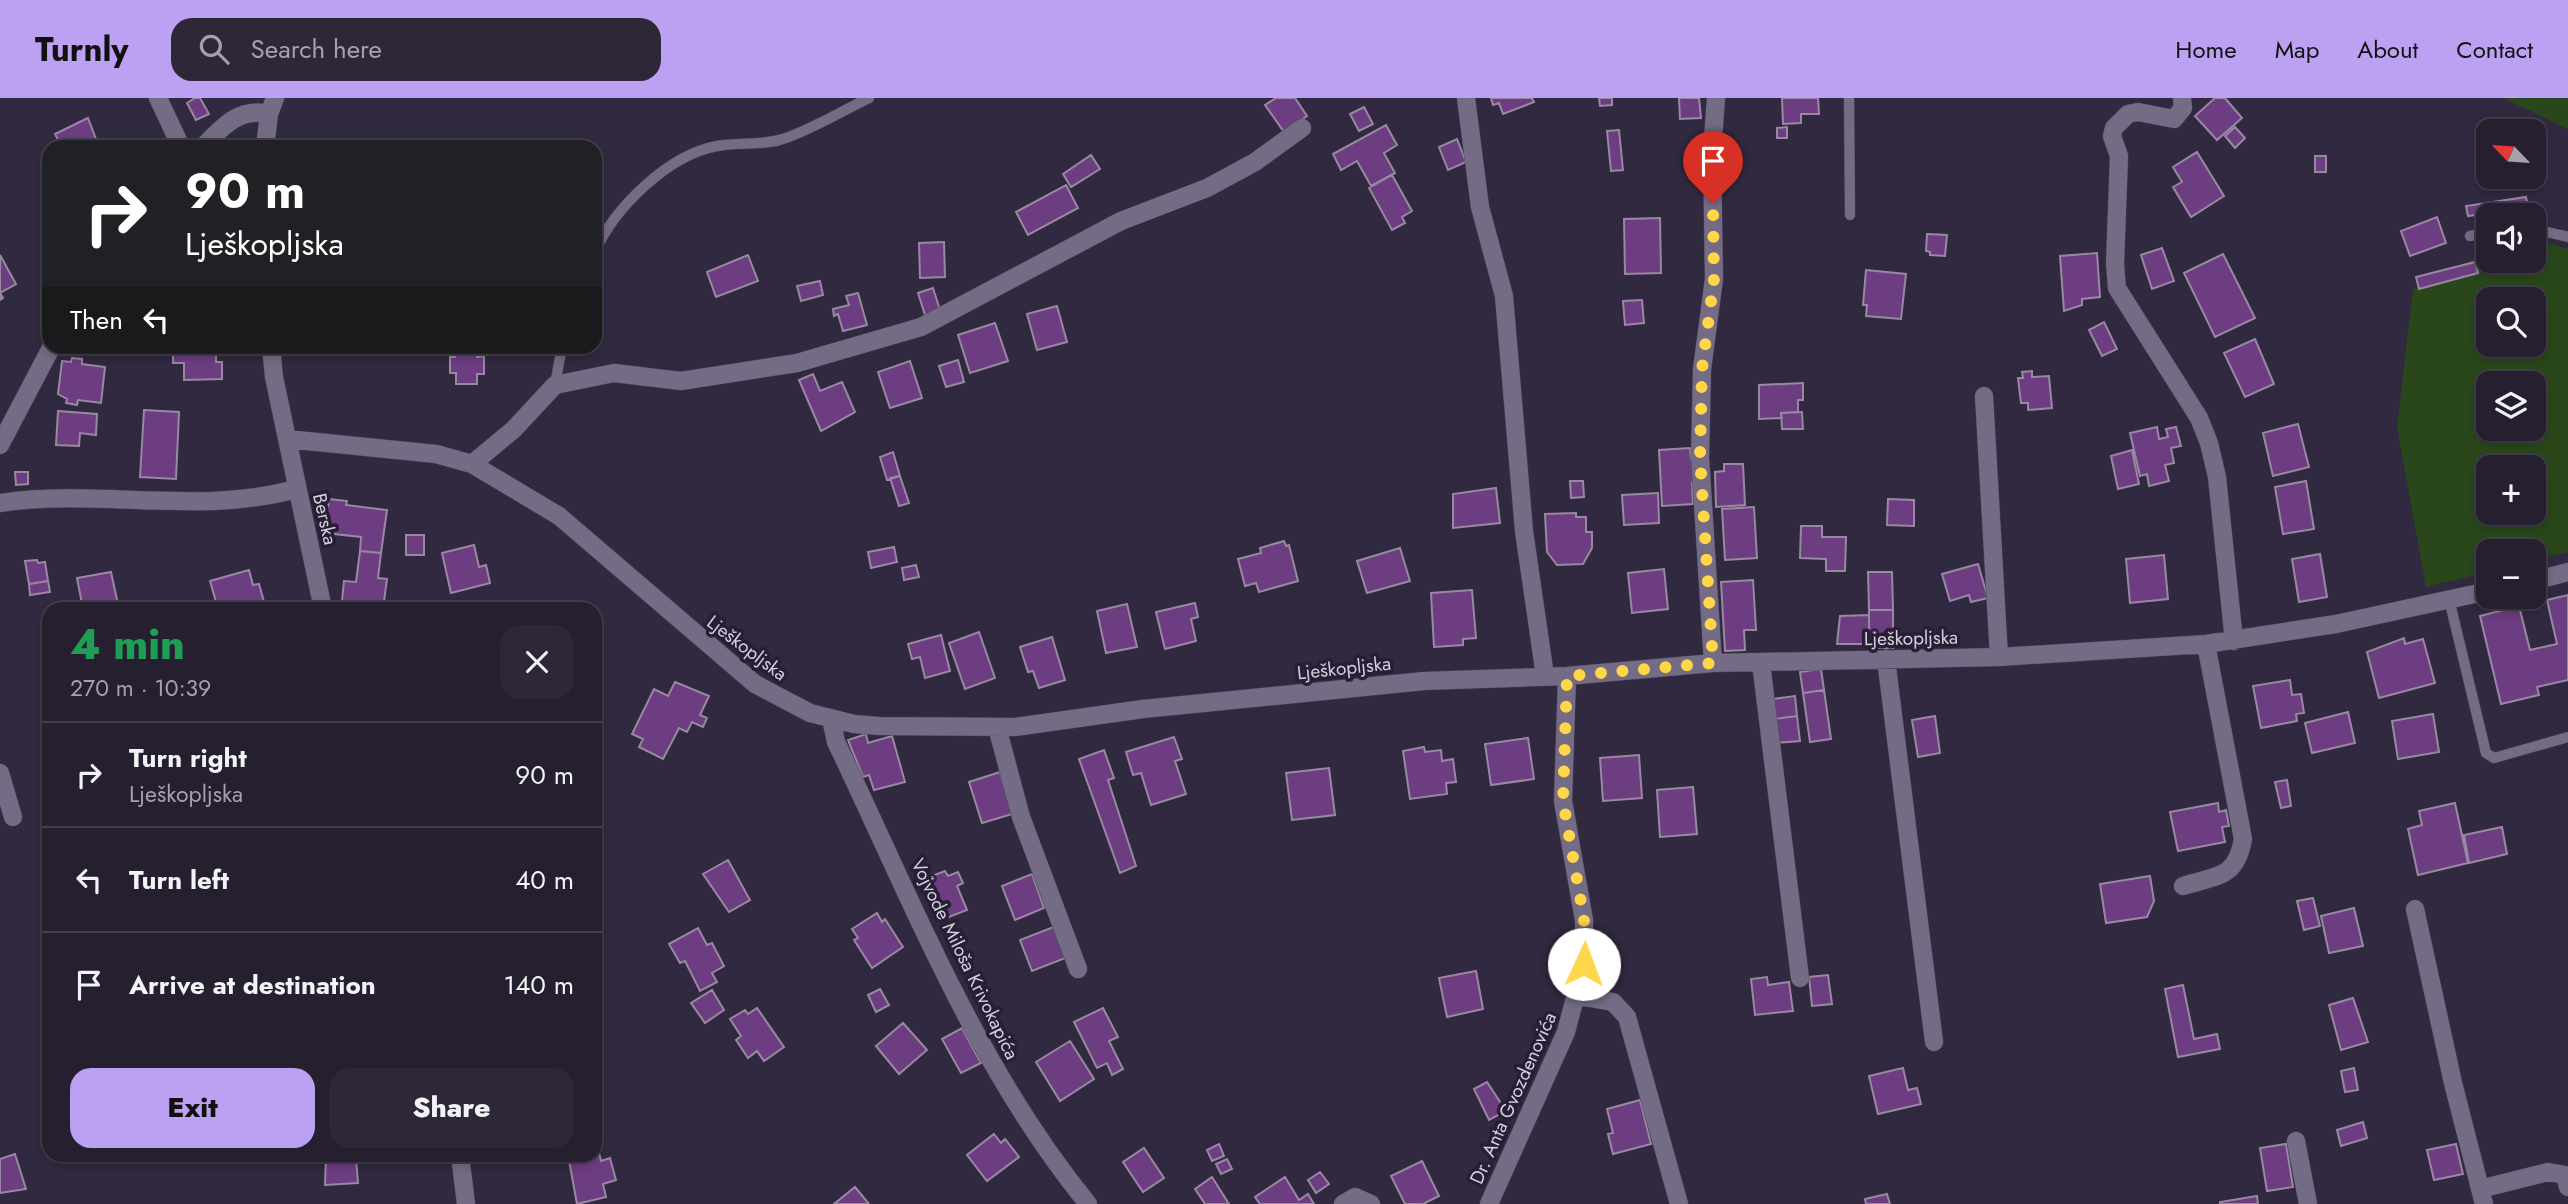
<!DOCTYPE html>
<meta charset="utf-8">
<style>
body{margin:0;font-family:Jost,sans-serif;background:#2d2737;color:#f1f3f6;height:100vh;display:flex;flex-direction:column;font-size:26px;white-space:nowrap}
*{box-sizing:border-box;margin:0}
p{font-size:23px;color:#a3a2aa}
.icon{flex:none;width:38px;height:38px;fill:none;stroke:currentColor;stroke-width:2;stroke-linecap:round;stroke-linejoin:round}
.map{position:relative;flex:1;overflow:hidden}
.side{position:absolute;left:42px;top:504px;width:560px;height:560px;display:flex;flex-direction:column;background:#251f2f;border-radius:21px;box-shadow:0 4px 10px #0003,0 0 0 2px #423d4b}
.side>*{flex:none}
.banner{position:absolute;left:42px;top:42px;width:560px;height:214px;border-radius:21px;box-shadow:0 4px 10px #0003,0 0 0 2px #423d4b;background:#202124;color:#fff;overflow:hidden}
.needle{width:46px;rotate:295deg}
.fabs{position:absolute;left:2476px;top:21px;display:grid;gap:14px}
.fabs a{display:grid;place-items:center;width:70px;height:70px;border-radius:14px;background:#251f2f;box-shadow:0 4px 10px #0003,0 0 0 2px #423d4b;font-size:35px}
.pin{position:absolute;display:grid;place-items:center;width:60px;height:60px;color:#fff;margin:-72px -30px;border-radius:50% 50% 50% 0;rotate:-45deg;box-shadow:0 0 7px #0007}
.pin .icon{rotate:45deg}
.me{position:absolute;width:77px;margin:-38px;rotate:2deg;stroke-linejoin:round;filter:drop-shadow(0 0 5px #0008)}
.turn{display:flex;align-items:center;gap:24px;height:147px;padding:0 28px;font-size:32px}
.turn .icon{width:91px;height:91px;stroke-width:2.5}
.turn b{display:block;font-size:49px;line-height:60px}
.then{display:flex;align-items:center;height:66px;padding:0 28px;background:#0003;gap:14px;font-size:26px}
.round{display:grid;place-items:center;flex:none;width:74px;height:74px;border-radius:21px;background:#2d2737}
.head{display:flex;align-items:center;justify-content:space-between;height:119px;padding:0 28px}
h1{font-size:42px;font-weight:800;line-height:52px;color:#1e9e55}
.button{display:flex;gap:14px;margin-top:auto;padding:14px 28px}
.button a{flex:1;height:80px;border-radius:21px;background:#bca0f2;color:#111;font-size:28px;font-weight:800;line-height:80px;text-align:center}
.button a+a{background:#2d2737;color:#f1f3f6}
ul{padding:0;list-style:none}
li{display:flex;align-items:center;gap:21px;height:105px;padding:0 28px;border-top:2px solid #423d4b}
li div{flex:1}
li b{display:block;font-size:26px}
li em{font-style:normal}
header{display:flex;align-items:center;gap:42px;box-sizing:border-box;height:98px;padding:0 35px;background:#bca0f2;color:#111}
header strong{font-size:33px}
nav{display:flex;gap:38px;margin-inline-start:auto;font-size:24px}
.search{width:490px;height:63px;background:#2d2737;display:flex;align-items:center;gap:18px;box-sizing:border-box;padding:0 24px;border-radius:21px;color:#a3a2aa;font-size:26px}
.map>svg:first-child{display:block}
</style>
<header>
<strong>Turnly</strong>
<div class="search"><svg class="icon" aria-label="search" viewBox="0 0 24 24"><circle cx="10" cy="10" r="6"/><path d="M15 15l6 6"/></svg>Search here</div>
<nav><a>Home</a><a>Map</a><a>About</a><a>Contact</a></nav>
</header>
<div class="map">
<svg width="2568" height="1106" viewBox="0 0 2568 1106">
<rect width="100%" height="100%" fill="#31293f"/>
<path fill="#29471b" fill-rule="evenodd" d="M2503 0H2568V31Z
M2534 141 2568 151V454L2534 462V453H2488V474L2426 489 2397 329 2413 191 2488 154V163H2534ZM2488 201H2534V247H2488ZM2488 285H2534V331H2488ZM2488 369H2534V415H2488Z"/>
<path fill="#6d3d81" stroke="#9988a1" stroke-width="2" d="M195 0H200L209 16 196 22 187 5Z
M1276 0H1295L1307 18 1284 34 1265 7Z
M1491 0H1532L1534 4 1503 16 1499 5 1493 7Z
M1599 0H1612V7L1600 8Z
M1679 0H1699L1701 20 1680 21Z
M1782 0H1818L1819 16H1801V25L1783 26Z
M2215 0H2225L2242 20 2217 42 2195 18Z
M1364 9 1373 26 1359 33 1350 16Z
M88 20 99 49H62L55 36Z
M1386 27 1397 47 1384 55 1395 75 1371 88 1357 63 1341 72 1333 56Z
M1787 29V40H1777V30Z
M2235 29 2245 40 2235 50 2225 38Z
M1619 32 1623 72 1611 73 1607 33Z
M1457 41 1466 64 1448 72 1439 49Z
M2197 54 2224 98 2191 119 2173 89 2182 84 2173 69Z
M1091 57 1100 71 1071 89 1063 76Z
M2315 58H2326V74H2315Z
M1392 77 1412 113 1402 119 1405 125 1392 132 1369 90Z
M1066 87 1078 110 1028 137 1016 114Z
M2526 99 2528 109 2468 118 2466 108Z
M2437 119 2446 145 2410 158 2401 133Z
M1660 120 1661 175 1625 176 1624 121Z
M1927 136 1947 137 1945 158 1930 157V154L1926 153Z
M944 144 945 179 920 180 919 145Z
M2162 150 2174 183 2152 191 2141 157Z
M2097 155 2100 199 2082 201V207L2064 213 2060 158Z
M2223 156 2255 220 2215 239 2184 175Z
M0 157 16 186 0 195 3 200 0 202Z
M748 157 758 183 716 199 707 174Z
M2475 164 2478 175 2419 191 2416 179Z
M1866 172 1906 176 1901 221 1866 218 1867 207H1863Z
M820 183 823 197 801 203 797 188Z
M933 190 940 212 925 217 918 195Z
M858 195 867 227 843 233 838 216 834 218 833 211 849 207 846 198Z
M1642 202 1644 225 1625 227 1623 203Z
M1057 208 1067 244 1037 252 1027 216Z
M2104 224 2117 251 2102 258 2089 232Z
M995 225 1008 263 970 275 958 237Z
M2255 241 2274 286 2245 299 2224 255Z
M173 248H216V264H222V281L184 282V265H173Z
M455 248H477V259L484 258V276H477V286H456V275H450V259H455Z
M72 260 82 261V266L105 269 101 305 78 302 77 307 66 305 67 301 58 296 62 263 71 264Z
M958 262 964 284 946 289 939 268Z
M910 263 922 300 890 310 878 274Z
M2032 273V279L2049 278 2052 310 2028 312V305H2021L2018 280H2023L2022 274Z
M813 276 820 293 842 284 855 314 821 333 799 282Z
M1803 285V302H1798V314L1781 315 1782 320 1759 321V287Z
M144 312 179 314 176 381 140 379Z
M58 313 97 316 96 337 80 335 79 348 56 347Z
M1802 314 1803 331H1782L1781 315Z
M2298 326 2309 369 2273 378 2263 335Z
M2157 329 2159 341 2168 339 2166 331 2176 329 2181 348 2171 350 2174 365 2165 367 2169 383 2149 388 2147 376 2140 378 2130 335Z
M1690 350 1691 362 1696 361 1697 385H1692L1693 406 1662 408 1659 352Z
M2132 352 2139 386 2118 391 2111 358Z
M893 354 900 378 887 382 880 359Z
M1724 366H1743L1745 407 1716 409 1715 374 1724 373Z
M15 374H28V386L16 387Z
M900 378 909 405 899 408 890 380Z
M1570 383H1583L1584 399 1571 400Z
M2306 383 2314 431 2283 436 2275 389Z
M1496 390 1500 425 1453 430V396Z
M1658 395 1659 425 1624 427 1622 397Z
M329 401 347 403 346 407 387 412 381 455 360 453 361 439 325 435Z
M1888 401 1914 402V428L1887 427Z
M1754 409 1757 460 1725 462 1722 411Z
M1576 415V419H1586V434H1592V450L1583 466 1557 467 1547 454 1545 416Z
M1801 428H1822V439H1846L1845 473H1826V461L1800 460Z
M406 437H424V457H406Z
M1284 443 1286 448 1289 447 1298 483 1259 494 1256 485 1245 488 1238 461 1261 455 1260 450Z
M474 447 479 469 486 467 490 485 451 495 442 455Z
M894 449 897 464 871 470 868 454Z
M1400 450 1410 483 1367 495 1357 463Z
M360 453 381 455 378 480 387 481 383 511H352L353 504 342 503 344 483 356 484Z
M2320 456 2327 499 2299 504 2292 461Z
M2164 457 2168 501 2130 505 2126 461Z
M37 462 38 465 45 464 48 483 29 486 25 463Z
M1978 466 1988 500 1971 504 1969 497 1950 503 1942 476Z
M916 467 919 479 904 482 902 470Z
M1664 471 1668 511 1632 515 1628 475Z
M249 472 253 487 259 486 266 511H218L210 483Z
M111 474 119 511H83L77 480Z
M1868 474H1892L1893 512H1869Z
M1753 482 1756 532H1744L1745 552 1725 553 1721 484Z
M48 483 50 494 30 497 29 486Z
M1472 492 1476 540 1463 541V547L1434 549 1431 495Z
M2568 497V582L2537 589 2539 597 2501 606 2480 518 2519 508 2530 552 2557 546 2547 502Z
M1195 505 1198 519 1191 521 1196 543 1165 551 1156 514Z
M1127 506 1137 549 1106 555 1097 513Z
M1869 512H1893V550H1869Z
M1869 517V546H1837L1840 518Z
M979 534 995 580 965 591 949 545Z
M941 537 950 573 925 580 920 559 912 561 908 546Z
M1052 539 1065 582 1039 590 1033 573 1028 574 1020 549Z
M2404 540 2405 546 2423 541 2435 585 2379 600 2367 554Z
M1821 571 1824 592 1803 595 1800 574Z
M2290 582 2292 597 2301 596 2304 615 2296 616 2297 623 2261 630 2253 588Z
M675 584 709 598 700 617 707 620 703 629 692 624 687 634 679 630 663 661 639 649 643 641 632 636 654 591 668 598Z
M1824 592 1831 641 1810 644 1803 595Z
M1795 598 1797 618 1774 621 1772 601Z
M2348 614 2355 645 2312 655 2305 625Z
M2433 616 2439 654 2398 661 2392 623Z
M1797 618 1800 643 1776 645 1774 621Z
M1935 618 1940 655 1918 659 1912 622Z
M866 636 868 645 892 638 905 684 874 692 869 677 863 679 848 642Z
M1174 639 1182 661 1175 663 1186 696 1151 707 1141 675 1133 677 1126 654Z
M1528 640 1534 681 1491 687 1485 646Z
M1424 649 1425 654 1441 652 1442 663 1453 661 1456 684 1446 685 1447 696 1410 701 1403 653Z
M1104 652 1114 680 1108 682 1136 768 1120 775 1079 661Z
M1639 657 1642 700 1603 703 1600 660Z
M1329 670 1335 717 1292 722 1286 675Z
M1000 674 1012 716 982 725 969 684Z
M2287 682 2291 708 2281 710 2275 684Z
M1693 689 1697 736 1660 739 1657 692Z
M2218 705 2219 714 2226 712 2229 728 2222 729 2225 744 2178 753 2170 714Z
M2455 705 2468 765 2418 777 2408 731 2422 727 2419 713Z
M2502 729 2507 756 2469 765 2464 737Z
M728 762 750 802 729 814 703 776Z
M945 773 948 778 958 774 963 785 957 788 967 812 941 822 924 781Z
M1032 776 1044 810 1015 822 1002 788Z
M2150 778 2154 803 2147 819 2106 825 2100 786Z
M2313 800 2320 828 2304 832 2297 803Z
M2354 810 2363 848 2329 855 2321 818Z
M877 815 882 824 885 821 903 849 872 870 854 842 858 840 852 831Z
M1056 828 1068 859 1032 873 1020 842Z
M698 830 707 847 712 845 724 868 712 875 717 884 700 893 685 863 680 865 669 846Z
M1476 873 1483 911 1447 919 1439 880Z
M1828 877 1832 906 1812 908 1809 879Z
M1767 879 1768 887 1789 884 1793 913 1755 917 1751 881Z
M2183 887 2194 941 2217 936 2220 951 2178 959 2165 891Z
M880 891 889 907 876 914 868 897Z
M712 892 724 912 705 925 691 905Z
M2353 900 2368 944 2341 952 2329 907Z
M757 910 784 949 764 963 757 953 748 960 736 942 741 938 730 921 745 912 748 916Z
M1103 910 1118 939 1109 943 1123 971 1112 977 1107 965 1097 970 1074 924Z
M903 925 927 952 899 976 876 948Z
M962 930 981 965 961 975 942 941Z
M1070 943 1094 981 1060 1003 1036 964Z
M1903 970 1908 992 1917 990 1921 1006 1878 1016 1869 978Z
M2354 970 2358 992 2345 994 2341 973Z
M1487 984 1506 1013 1489 1022 1474 991Z
M1640 1002 1651 1046 1613 1056 1608 1036 1613 1035 1607 1011Z
M2363 1024 2367 1040 2341 1048 2337 1032Z
M994 1036 1001 1045 1005 1041 1019 1059 987 1083 967 1057Z
M595 1039 601 1063 610 1060 616 1082 603 1086 606 1099 577 1106 568 1057H595Z
M1219 1046 1224 1058 1212 1063 1207 1052Z
M2286 1046 2293 1089 2267 1093 2260 1050Z
M2456 1046 2463 1076 2434 1082 2427 1052Z
M1144 1050 1164 1080 1143 1094 1123 1064Z
M15 1056 26 1091 0 1095V1061Z
M326 1057H360L356 1060 358 1085 325 1087Z
M1227 1061 1232 1071 1221 1076 1216 1066Z
M1422 1063 1439 1098 1423 1106H1405L1391 1078Z
M1320 1074 1329 1086 1316 1095 1308 1082Z
M1212 1079 1229 1106H1205L1195 1091Z
M1285 1079 1299 1102 1308 1096 1314 1106H1260L1255 1099Z
M855 1089 869 1106H834Z
M1887 1096 1890 1106H1866L1865 1101Z
M2257 1098 2258 1106H2220V1104Z"/>
<g fill="none" stroke-linecap="round" stroke-linejoin="round">
<g stroke="#4d4659" stroke-width="11">
<path id="lane" d="M1849 0 1850 117
M2534 131 2568 139
M2470 138 2488 134
M595 154C614 110 668 57 717 48 739 44 764 48 786 40 814 30 842 13 869 0
M555 287 562 248
M2449 501 2486 655 2494 660 2568 639"/>
</g>
<g stroke="#4d4659" stroke-width="19">
<path id="street" d="M158 0 181 49
M1466 0 1480 109 1504 198 1524 433 1545 578
M2182 0 2183 10 2174 21 2138 14 2128 16 2114 30 2112 38 2119 58 2115 166 2117 190 2199 320 2209 345 2217 379 2234 543
M203 49C222 29 239 9 269 16
M265 49 269 16 275 0
M271 248 274 279 323 511
M1984 298 1999 559
M287 341 436 356 472 366 559 418 755 586 810 615 854 626 879 628 1015 629 1143 611 1424 583 1567 578 1713 565 1999 559 2206 546 2336 526 2488 493
M0 347 52 248
M472 366 513 332 555 287 614 275 681 283 797 265 921 229 1121 123 1207 90 1255 64 1302 30
M0 405C99 390 198 418 296 391
M2534 483 2568 474
M1886 561 1934 944
M1713 565 1700 359 1702 271 1714 181 1712 55 1716 0
M1761 565 1800 880
M831 621 836 644C912 802 976 969 1088 1106
M997 629 1021 719 1078 871
M0 675 13 719
M2183 788C2217 777 2236 781 2243 741L2206 546
M2415 811 2453 985 2484 1106
M1578 898 1613 904 1627 919 1679 1106
M2296 1043 2308 1106
M460 1057 466 1106
M2480 1091 2548 1074 2565 1077 2568 1089
M1343 1106 1355 1099 1371 1106
M1489 1106 1566 934 1584 866V822L1563 703 1567 578"/>
</g>
<use href="#lane" stroke="#746b84" stroke-width="10"/>
<use href="#street" stroke="#746b84" stroke-width="18"/>
</g>
<g fill="none" stroke-linecap="round" stroke-linejoin="round">
<path stroke="#ffd54a" stroke-width="12" stroke-dasharray="0 21.6" d="M1584 866V821L1563 703 1567 578 1713 565 1700 359 1702 271 1714 181 1713 105"/>
</g>
<g text-anchor="middle" dominant-baseline="central" stroke-width="7" stroke-linejoin="round" paint-order="stroke">
<g font-size="19" fill="#d4cfdd" stroke="#281f35">
<text transform="translate(325 421) rotate(77)">Berska</text>
<text transform="translate(1911 540) rotate(-1)">Lješkopljska</text>
<text transform="translate(747 550) rotate(37)">Lješkopljska</text>
<text transform="translate(1344 570) rotate(-6)">Lješkopljska</text>
<text transform="translate(965 861) rotate(64)">Vojvode Miloša Krivokapića</text>
<text transform="translate(1513 1000) rotate(-66)">Dr. Anta Gvozdenovića</text>
</g>
</g>
</svg>
<div class="fabs">
<a><svg class="needle" viewBox="-14 -14 28 28"><path d="M0-13l5 13h-10z" fill="#e53935"/><path d="M0 13l5-13h-10z" fill="#a3a2aa"/></svg></a>
<a><svg class="icon" aria-label="sound" viewBox="0 0 24 24"><path d="M4 9h4l5-4v14l-5-4H4zM17 9q2 3 0 6"/></svg></a>
<a><svg class="icon" aria-label="search" viewBox="0 0 24 24"><circle cx="10" cy="10" r="6"/><path d="M15 15l6 6"/></svg></a>
<a><svg class="icon" aria-label="layers" viewBox="0 0 24 24"><path d="M12 4l9 5-9 5-9-5zM3 14l9 5 9-5"/></svg></a>
<a>+</a>
<a>−</a>
</div>
<div class="pin" style="left:1713px;top:105px;background:#d93025"><svg class="icon" aria-label="arrive" viewBox="0 0 24 24"><path d="M6 21V4h12l-3 4 3 4H6"/></svg></div>
<svg class="me" style="left:1584px;top:866px" viewBox="-20 -20 40 40"><circle r="19" fill="#fff"/><path d="M0-13L10 11 0 6-10 11z" fill="#ffd54a"/></svg>
<div class="banner">
<div class="turn"><svg class="icon" aria-label="right" viewBox="0 0 24 24"><path d="M7 20v-9h11M14 6l5 5-5 5"/></svg><div><b>90 m</b>Lješkopljska</div></div>
<div class="then">Then<svg class="icon" aria-label="left" viewBox="0 0 24 24"><path d="M17 20v-9H6M10 6l-5 5 5 5"/></svg></div>
</div>
<section class="side">
<div class="head"><div><h1>4 min</h1><p>270 m · 10:39</p></div><a class="round"><svg class="icon" aria-label="close" viewBox="0 0 24 24"><path d="M6 6l12 12M18 6L6 18"/></svg></a></div>
<ul>
<li><svg class="icon" aria-label="right" viewBox="0 0 24 24"><path d="M7 20v-9h11M14 6l5 5-5 5"/></svg><div><b>Turn right</b><p>Lješkopljska</p></div><em>90 m</em></li>
<li><svg class="icon" aria-label="left" viewBox="0 0 24 24"><path d="M17 20v-9H6M10 6l-5 5 5 5"/></svg><div><b>Turn left</b></div><em>40 m</em></li>
<li><svg class="icon" aria-label="arrive" viewBox="0 0 24 24"><path d="M6 21V4h12l-3 4 3 4H6"/></svg><div><b>Arrive at destination</b></div><em>140 m</em></li>
</ul>
<div class="button"><a>Exit</a><a>Share</a></div>
</section>
</div>
